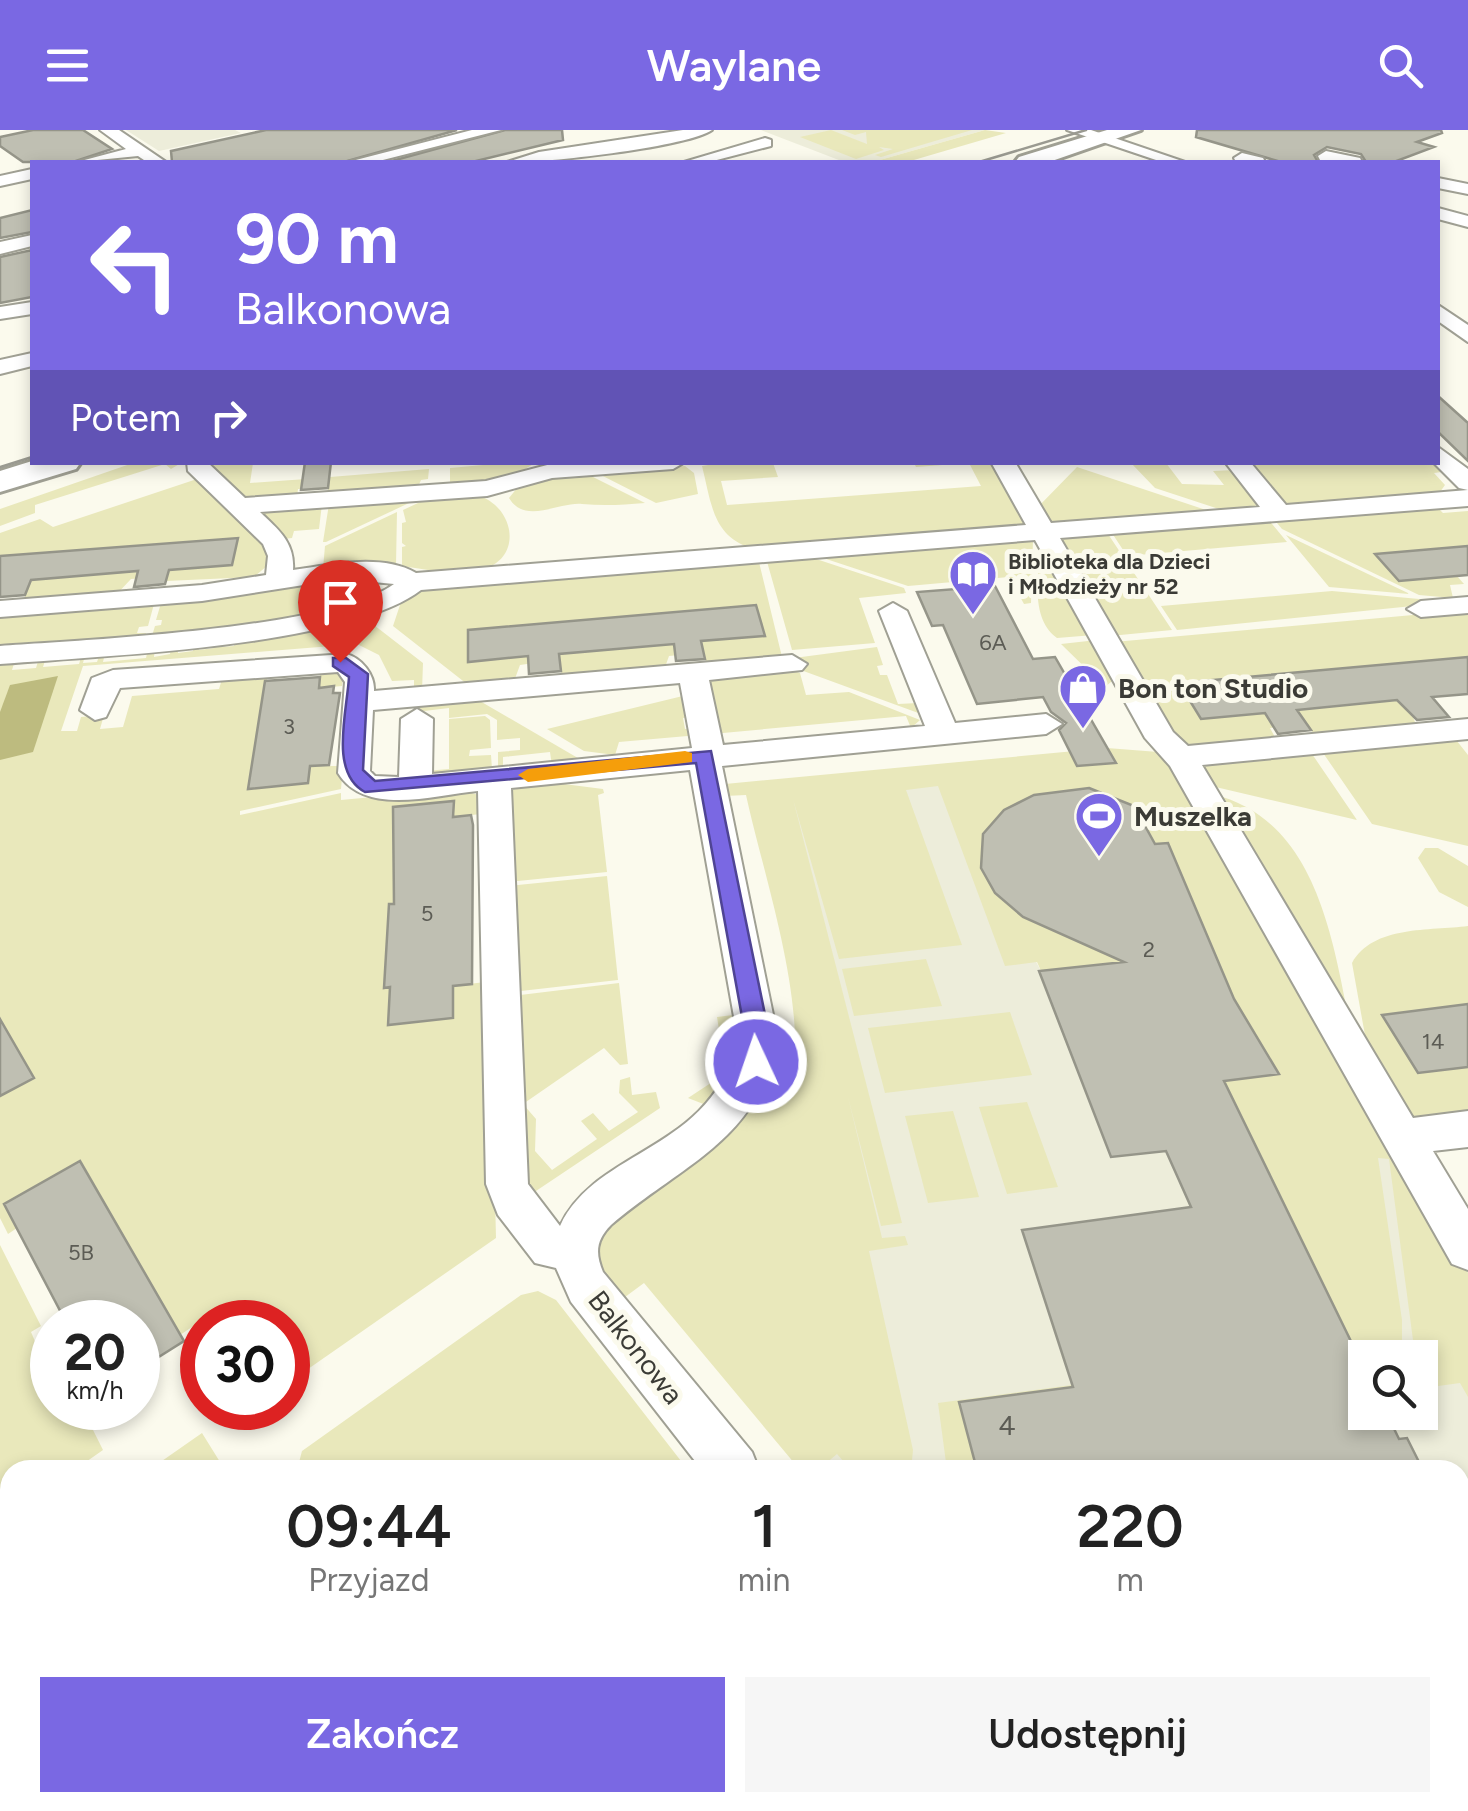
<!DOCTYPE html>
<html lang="pl">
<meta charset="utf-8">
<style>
body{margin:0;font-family:Figtree,sans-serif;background:#f6f6f6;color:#222;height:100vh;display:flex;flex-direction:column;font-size:38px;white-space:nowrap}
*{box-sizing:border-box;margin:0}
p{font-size:32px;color:#767676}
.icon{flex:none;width:55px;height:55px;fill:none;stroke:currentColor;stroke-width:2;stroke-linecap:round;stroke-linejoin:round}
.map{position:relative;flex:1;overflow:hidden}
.details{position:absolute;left:0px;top:1330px;width:1470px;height:352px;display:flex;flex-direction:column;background:#fff;border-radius:30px 30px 0 0;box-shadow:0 5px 15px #0003}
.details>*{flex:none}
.hud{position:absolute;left:30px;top:30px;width:1410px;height:305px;border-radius:0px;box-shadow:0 5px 15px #0003;background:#7a68e3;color:#fff;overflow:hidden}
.tools{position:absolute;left:1348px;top:1210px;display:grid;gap:20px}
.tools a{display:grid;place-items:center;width:90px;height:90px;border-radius:0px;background:#fff;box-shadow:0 5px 15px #0003;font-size:50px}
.speed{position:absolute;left:30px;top:1170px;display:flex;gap:20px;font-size:50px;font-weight:700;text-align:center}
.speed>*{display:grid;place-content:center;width:130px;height:130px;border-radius:50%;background:#fff;box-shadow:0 5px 15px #0003;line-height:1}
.speed small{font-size:25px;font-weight:400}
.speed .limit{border:15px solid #d22;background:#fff;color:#111}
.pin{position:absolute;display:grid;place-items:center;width:85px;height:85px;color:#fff;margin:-102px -42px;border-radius:50% 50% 50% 0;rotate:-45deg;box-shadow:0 0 10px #0007}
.pin .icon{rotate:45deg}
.me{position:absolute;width:110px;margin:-55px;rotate:357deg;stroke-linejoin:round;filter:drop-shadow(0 0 8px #0008)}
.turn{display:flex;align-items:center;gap:35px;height:210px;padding:0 40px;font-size:45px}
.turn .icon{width:130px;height:130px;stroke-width:2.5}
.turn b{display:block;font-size:70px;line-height:85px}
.then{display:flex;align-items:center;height:95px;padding:0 40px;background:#0003;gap:20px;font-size:38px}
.eta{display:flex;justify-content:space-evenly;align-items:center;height:170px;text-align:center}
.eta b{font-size:60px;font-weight:600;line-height:70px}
.button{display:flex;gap:20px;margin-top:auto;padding:20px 40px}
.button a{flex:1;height:115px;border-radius:0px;background:#7a68e3;color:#fff;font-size:40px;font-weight:600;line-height:115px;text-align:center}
.button a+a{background:#f6f6f6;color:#222}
header{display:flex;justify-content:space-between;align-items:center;height:130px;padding:0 40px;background:#7a68e3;color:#fff;font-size:45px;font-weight:600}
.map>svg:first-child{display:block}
</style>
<header><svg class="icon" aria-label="menu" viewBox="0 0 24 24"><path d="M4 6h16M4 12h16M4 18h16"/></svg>Waylane<svg class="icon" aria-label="search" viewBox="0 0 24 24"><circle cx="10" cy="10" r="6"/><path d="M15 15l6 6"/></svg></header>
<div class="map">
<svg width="1468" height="1681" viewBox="0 0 1468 1681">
<rect width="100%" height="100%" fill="#fbfaed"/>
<path fill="#ededda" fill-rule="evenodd" d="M126 0H235L241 3 159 21Z
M761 0H985L873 32H844Z
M932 637 1041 841 1117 832 1155 919 1350 935 1468 1143V1681H1099L1092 1673 1460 1672V1340H812L829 951 759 653ZM1365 1228H1420V1282H1365Z"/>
<path fill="#e9e8bb" d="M831 0 867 14 866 2 855 5 842 0H972L881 27 875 25 893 19 879 17 884 20 856 29 800 7Z
M985 0 1006 3 907 32H873Z
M1438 330 1449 341 1434 343 1445 355 1440 362 1445 366 1287 376 1246 333Z
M133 333H181L171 339 165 334 35 375V383L0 396V379Z
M222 333H253L250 353 306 349 304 359H298L297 367 245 370 207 337Z
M505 333H535L507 350 450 356V338Z
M720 333H773L778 347 721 351 727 375 981 356 969 333 916 337 914 333H996L1032 396 751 418C712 406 711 371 702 336Z
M1131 333H1166L1182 354 1224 355 1213 341 1235 340 1259 375 1228 382 1155 358Z
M685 336 694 343 698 364 656 373 595 342Z
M1077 337 1212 382 1051 397 1036 379Z
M429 339 428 349 421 350 417 359 327 365 330 347Z
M583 342 645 373C623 375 603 376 582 374 558 372 525 395 509 368L522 352Z
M200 348 271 419 268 435 254 447 166 451 169 440 232 435 237 408 0 426V403L40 389 53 397Z
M476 365C515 375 524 429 482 439 454 445 428 440 402 436V417L406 416 402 413V393L406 392 403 380 433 366Z
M424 366 326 412H323L329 374Z
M322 374 319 399 294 401 292 408 283 409 252 380Z
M1435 375 1443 383 1468 381V416L1376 424 1457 446 1464 454 1450 455 1453 468 1419 465 1282 399 1272 387Z
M397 382 396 435 323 439 325 416Z
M1267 388 1287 412 1127 426 1110 400Z
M1106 401 1172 500 1110 506 1056 405Z
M1286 405 1410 464 1329 457Z
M1033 410 1031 473 1024 474 1009 447 908 456 811 424Z
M1041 417 1094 505 1057 508C1030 488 1038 446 1041 417Z
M804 425 904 458 906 463 859 468 875 513 792 520 766 428Z
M758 428 782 527 707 536 701 511 764 506 756 475 468 500V531L533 526 534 533 520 535 513 554 472 558 393 496 401 472 425 457Z
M145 441 143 448 131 449 115 466 22 474 31 450Z
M316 448 357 478 151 509 155 496 161 495 162 490H156L161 473Z
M1332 461 1452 472 1177 500 1161 476Z
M154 474 148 496 139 497 137 503H146L144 509 0 522V485Z
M1468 480V530L1180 553 1201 589 1267 583 1276 597 1270 598 1277 611 1189 620 1172 612 1114 512Z
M361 485 423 533 422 561 414 562V550L392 551 379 525 357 514 83 536 61 601H77L81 587 104 585 100 599 123 597 132 566 219 559 223 546 344 541 342 556 319 558 320 544 267 549 250 659 308 653 310 636H343L341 659 240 681V685L341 663V670L458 659 482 666 481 684 453 687 454 672 393 677V774L389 775 384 857H390L389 895 452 888 453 856 485 852 490 856 496 1108 288 1253V1192L204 1189 180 1205 81 1031 5 1074 17 1098 8 1104 0 1088V529L16 527 12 540 36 538 40 525 47 524 43 537 79 534 83 521H86L83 533 97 532 101 520 106 519 103 532 146 528 149 515H155L154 527 170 524 172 513 178 512V523L193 521 194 510 200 509 199 520 214 518 215 507 221 506V517L234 516 235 504Z
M1097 510 1118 546 1105 557 1061 514Z
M676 514 679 525 669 526 664 540 562 549 559 524Z
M877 517 883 535 877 536 880 545H887L898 574 918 573 921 584 798 539 794 528Z
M789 539 800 543 806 565 849 562 920 590 911 598 906 586 712 604 701 547Z
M691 564 695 586 683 588 685 599 697 598 699 605 619 612 615 625 584 621 547 599Z
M473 567 583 631 552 636 550 622 503 627V641L498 638V622L520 620V608L497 610V590L487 584 449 588V578L416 582V575Z
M1406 570 1417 597 1317 607 1293 580Z
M485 586 490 590 491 618 470 620 469 626 491 625 492 639 431 648 426 641 449 639V589Z
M1453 606 1468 625V716L1372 694 1321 620Z
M1107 618 1171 623 1468 1143V1267L1460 1253 1431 1257 1415 1225 1389 1029 1378 1028 1402 1190V1226L1365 1228V1240L1155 919 1117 832 1041 841 1037 832 1005 836 938 656 906 660 962 815 839 829 793 669 902 1093 881 1096 848 967 882 1108 905 1106 908 1115 869 1121 913 1320 911 1340H851L837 1324 818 1340H800L644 1153 621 1170 602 1146 596 1115 611 1088 732 1001 760 963 789 964C812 885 764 748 746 665L725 666V654Z
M1310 621 1357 690 1207 655 1201 636Z
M556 653 603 659 604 663 598 665 607 742 508 752 511 660Z
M1212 664C1317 689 1333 810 1351 900Z
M1425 718H1438L1468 736V777L1439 762 1418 728Z
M607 746 618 850 512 862 508 756Z
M1468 796V874L1382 885 1418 943 1468 937V988L1408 996 1370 933 1352 833C1373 795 1430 801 1468 796Z
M926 829 942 876 854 886 842 839Z
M619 853 628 934 620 935 604 918 523 974 536 989 535 1021 552 1040 597 1009 581 991 593 983 609 1001 638 982 619 963 620 950 630 947 632 965 656 962 660 978 527 1067 512 866Z
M1010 882 1032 945 885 963 868 898Z
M741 884 738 929 706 975 688 968 726 943 717 887Z
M1027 972 1058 1057 1007 1064 979 977Z
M953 981 979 1067 928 1073 905 986Z
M0 1115 41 1196 31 1202 37 1216 48 1210 52 1220V1278H82L103 1320 83 1334 85 1340H10V1672H278L283 1681H0Z
M538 1161 556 1170 688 1340H297L302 1321 521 1165Z
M1072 1255 1092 1317 1058 1321 1039 1261 960 1272 977 1340H947L938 1273Z
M202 1303 225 1340H149Z
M688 1672H947L953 1681H685Z"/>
<path fill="#bdbb7f" d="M58 546 33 622 0 630V582L10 555Z"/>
<path fill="#bfbfb2" stroke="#959589" stroke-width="2.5" d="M33 0H83L112 19 73 32H23L0 16V7Z
M266 0H457L344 32H172L171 21Z
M505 0H562L563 10 472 32H388Z
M1197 0H1441L1442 3 1417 12 1434 17 1394 32H1366L1361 24 1327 17 1314 25 1318 32H1281L1196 7Z
M32 80V102L0 108V88Z
M32 120V167L0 173V127Z
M1438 266 1468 293V331L1438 302Z
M305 332H331L328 358 301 360Z
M238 408 232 435 169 440 165 454 134 457 138 441 31 450 25 465 0 467V426Z
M1468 416V445L1399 451 1375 424Z
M995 456 1033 529 1055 527 1116 633 1077 636 1059 600 1066 593 1051 582 1043 567 977 574 943 495 932 496 917 462Z
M756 475 765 506 701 511 705 529 676 531 674 514 559 524 561 541 529 544 528 526 468 532V500Z
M1468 527V564L1432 567 1449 587 1417 590 1397 570 1297 580 1311 600 1278 604 1265 583 1201 589 1179 553Z
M320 547 319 558 334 556 333 563H340L329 635 310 636 308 653 248 659 265 551Z
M1089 658 1134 676 1155 714 1168 713 1234 869 1279 944 1224 951 1365 1240V1282H1386L1399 1309 1407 1308 1423 1340H977L959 1272 1073 1257 1022 1100 1191 1077 1166 1021 1111 1027 1039 841 1124 832 1023 787 995 763 981 738 983 704 1004 680 1034 665Z
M454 671 453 687 471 685 473 695 472 854 453 856V888L388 895 390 857 384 858 389 774H394L393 677Z
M1468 874V937L1418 943 1382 885Z
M0 889 34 948 0 966Z
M80 1031 184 1211 138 1240V1192H66L4 1074Z"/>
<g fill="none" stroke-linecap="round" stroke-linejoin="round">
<g stroke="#a0a094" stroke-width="4">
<path id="street" d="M100 0H119L166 32H147L138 26 77 32 126 19Z
M472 0H501L375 32H348Z
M683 0H712C687 17 541 34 507 32L539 22Z
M1067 0H1091L1185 32H1162Z
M765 8 771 10V16L709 32H684Z
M1326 21 1360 28 1362 32 1320 30 1318 26Z
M1242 23 1263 28 1265 32H1236L1234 28Z
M32 39V49L0 56V46Z
M1438 48 1468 54V64L1438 58Z
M1438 78 1468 86V97L1438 89Z
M32 105V116L0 124V112Z
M32 172V184L0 189V177Z
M1438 175 1468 195V212L1438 191Z
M32 223V236L0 244V230Z
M1438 317 1468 339V376L1060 408 1173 602 1188 616 1468 589V609L1202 635 1413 988 1468 981V1017L1433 1021 1468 1079V1140L1452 1134 1170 636 1145 608 1035 410 421 460C347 517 99 526 0 534V516C84 510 333 499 394 454L342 449 202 471 0 487V471L202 455 266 445 268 426 263 414 188 341 187 332H207L245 368 486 351 551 334 685 332 673 339 552 348 487 366 260 382C279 400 295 413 293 440 331 435 381 423 416 443L1026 395 991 332H1015L1051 393 1260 377 1225 332H1250L1286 375 1468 360 1459 358 1433 332H1438Z
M1468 467V483L1421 487 1407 479 1421 471Z
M893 473 907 481 955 593 1046 584 1062 594 1046 604 722 636 778 909C757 1012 682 1034 611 1095 596 1110 595 1123 603 1142L752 1322 759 1340H702L571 1172 556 1138 535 1133 498 1085 486 1054 478 661C434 665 365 687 338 643L345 552 338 542 120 558 106 587 95 590 80 580 92 548 113 540 346 524C362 528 375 545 374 561L792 525 807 534 802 540 709 550 723 615 925 596 879 481ZM680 553 692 618 432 644 433 589 417 579 401 589 399 647 375 646 370 641 373 580ZM690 640 738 909C713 1022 597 1017 560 1096L528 1054 511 658Z
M971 1672H1032L1036 1681H974Z"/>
</g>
<g stroke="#a0a094" stroke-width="6">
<path id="secondary" d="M1107 0H1141L1049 32H1015L1019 27Z
M32 331V332H81L76 339 0 362V341Z"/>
</g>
<use href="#street" fill="#fff" fill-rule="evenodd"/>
<use href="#secondary" fill="#fff" fill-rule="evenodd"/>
<path stroke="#9a9a91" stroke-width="2.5" d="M979 32 1086 0
M0 337 32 327"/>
</g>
<path fill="#7a68e3" stroke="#4f4494" stroke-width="2.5" d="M333 528H346L368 544 363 640 375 651 711 621 770 909 764 938H747L746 909 696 633 365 662C329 643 347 582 349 547L333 536Z"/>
<path fill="#f59e0b" d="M685 621 692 623V632L528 652 518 645 528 639Z"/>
<defs>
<g id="library-pin" transform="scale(2.5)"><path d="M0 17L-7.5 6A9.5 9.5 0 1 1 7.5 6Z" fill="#7a68e3" stroke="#fbfaed"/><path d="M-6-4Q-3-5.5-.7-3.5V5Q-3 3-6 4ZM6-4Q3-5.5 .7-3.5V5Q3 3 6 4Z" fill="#fff"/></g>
<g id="shop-pin" transform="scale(2.5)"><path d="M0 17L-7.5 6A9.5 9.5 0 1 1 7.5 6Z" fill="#7a68e3" stroke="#fbfaed"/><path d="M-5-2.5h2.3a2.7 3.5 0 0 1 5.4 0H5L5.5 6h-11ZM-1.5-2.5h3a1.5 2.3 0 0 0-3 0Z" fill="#fff"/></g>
<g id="stadium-pin" transform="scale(2.5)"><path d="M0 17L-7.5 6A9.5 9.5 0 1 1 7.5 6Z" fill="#7a68e3" stroke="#fbfaed"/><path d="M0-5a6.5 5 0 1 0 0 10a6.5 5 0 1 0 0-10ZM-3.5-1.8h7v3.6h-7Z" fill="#fff"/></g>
</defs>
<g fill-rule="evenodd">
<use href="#library-pin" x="973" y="444"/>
<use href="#shop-pin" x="1083" y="558"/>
<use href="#stadium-pin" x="1099" y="686"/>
</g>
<g text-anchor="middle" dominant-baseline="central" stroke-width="10" stroke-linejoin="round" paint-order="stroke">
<g font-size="22" font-weight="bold" fill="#3b3b36" stroke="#fbfaed" text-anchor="start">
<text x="1008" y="431">Biblioteka dla Dzieci<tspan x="1008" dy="25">i Młodzieży nr 52</tspan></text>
</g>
<g font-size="22" fill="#5c5c55">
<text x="993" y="512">6A</text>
<text x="289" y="596">3</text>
<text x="427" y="783">5</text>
<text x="1149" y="819">2</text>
<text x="1433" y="911">14</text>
<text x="81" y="1122">5B</text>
</g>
<g font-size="28" font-weight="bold" fill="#3b3b36" stroke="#fbfaed" text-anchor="start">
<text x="1118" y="558">Bon ton Studio</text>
<text x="1134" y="686">Muszelka</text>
</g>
<g font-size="28" fill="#3b3b36" stroke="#fbfaed">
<text transform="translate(636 1217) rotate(52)">Balkonowa</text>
</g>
<g font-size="28" fill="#5c5c55">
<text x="1007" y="1295">4</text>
</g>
</g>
</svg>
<div class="tools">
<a><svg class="icon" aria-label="search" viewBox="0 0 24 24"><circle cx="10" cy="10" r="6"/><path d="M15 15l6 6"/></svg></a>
</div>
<div class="speed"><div>20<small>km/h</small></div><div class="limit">30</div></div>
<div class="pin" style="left:340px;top:532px;background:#d93025"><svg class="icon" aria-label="arrive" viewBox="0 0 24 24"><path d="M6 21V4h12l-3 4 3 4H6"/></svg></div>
<svg class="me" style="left:756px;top:932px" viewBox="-20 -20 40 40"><circle r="17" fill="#7a68e3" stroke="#fff" stroke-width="3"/><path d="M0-11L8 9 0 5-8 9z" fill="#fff"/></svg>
<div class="hud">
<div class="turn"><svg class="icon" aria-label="left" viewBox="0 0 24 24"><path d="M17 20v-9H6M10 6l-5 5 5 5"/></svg><div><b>90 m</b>Balkonowa</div></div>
<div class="then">Potem<svg class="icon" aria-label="right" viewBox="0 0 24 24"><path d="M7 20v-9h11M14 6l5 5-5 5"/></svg></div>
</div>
<section class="details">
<div class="eta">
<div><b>09:44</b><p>Przyjazd</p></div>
<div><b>1</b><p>min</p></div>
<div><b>220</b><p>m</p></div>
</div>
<div class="button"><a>Zakończ</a><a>Udostępnij</a></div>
</section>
</div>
